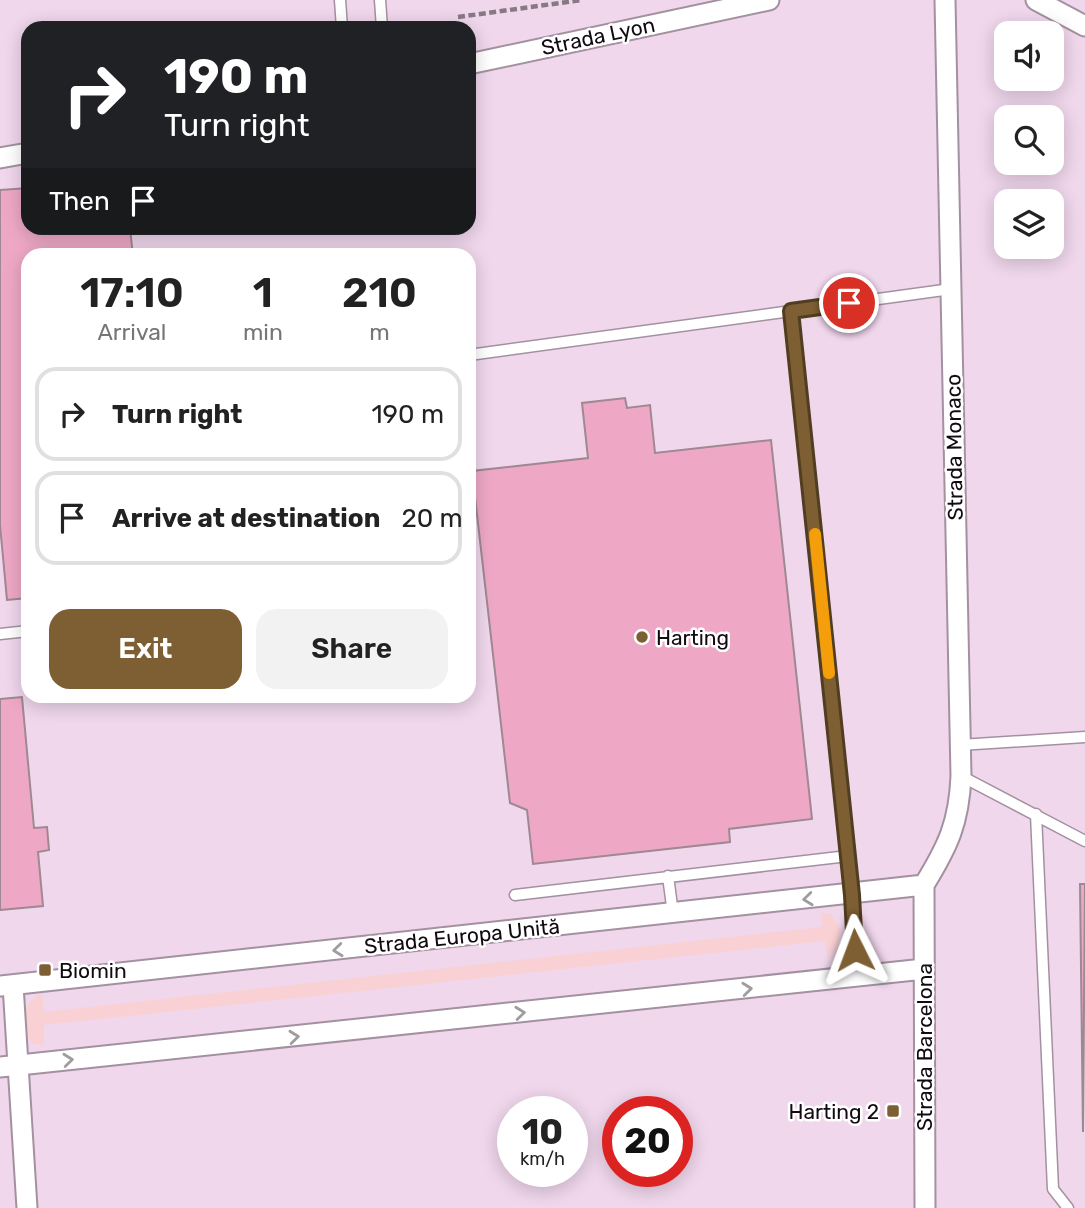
<!DOCTYPE html>
<meta charset="utf-8">
<style>
body{margin:0;font-family:Rubik,sans-serif;background:#f2f2f2;color:#222;height:100vh;display:flex;flex-direction:column;font-size:26px;white-space:nowrap}
*{box-sizing:border-box;margin:0}
p{font-size:23px;color:#767676}
.icon{flex:none;width:38px;height:38px;fill:none;stroke:currentColor;stroke-width:2;stroke-linecap:round;stroke-linejoin:round}
.map{position:relative;flex:1;overflow:hidden}
.sheet{position:absolute;left:21px;top:248px;width:455px;height:455px;display:flex;flex-direction:column;background:#fff;border-radius:21px;box-shadow:0 4px 18px #0003}
.sheet>*{flex:none}
.top-card{position:absolute;left:21px;top:21px;width:455px;height:214px;border-radius:21px;box-shadow:0 4px 18px #0003;background:#202124;color:#fff;overflow:hidden}
.buttons{position:absolute;left:994px;top:21px;display:grid;gap:14px}
.buttons a{display:grid;place-items:center;width:70px;height:70px;border-radius:14px;background:#fff;box-shadow:0 4px 18px #0003;font-size:35px}
.speed{position:absolute;left:497px;top:1096px;display:flex;gap:14px;font-size:35px;font-weight:700;text-align:center}
.speed>*{display:grid;place-content:center;width:91px;height:91px;border-radius:50%;background:#fff;box-shadow:0 4px 18px #0003;line-height:1}
.speed small{font-size:18px;font-weight:400}
.speed .limit{border:10px solid #d22;background:#fff;color:#111}
.pin{position:absolute;display:grid;place-items:center;width:60px;height:60px;color:#fff;margin:-30px;border:4px solid #fff;border-radius:50%;box-shadow:0 2px 7px #0007}
.me{position:absolute;width:77px;margin:-38px;rotate:357deg;stroke-linejoin:round;filter:drop-shadow(0 0 5px #0008)}
.turn{display:flex;align-items:center;gap:24px;height:147px;padding:0 28px;font-size:32px}
.turn .icon{width:91px;height:91px;stroke-width:2.5}
.turn b{display:block;font-size:49px;line-height:60px}
.then{display:flex;align-items:center;height:66px;padding:0 28px;background:#0003;gap:14px;font-size:26px}
.eta{display:flex;justify-content:space-evenly;align-items:center;height:119px;text-align:center}
.eta b{font-size:42px;font-weight:600;line-height:49px}
.primary-button{display:flex;gap:14px;margin-top:auto;padding:14px 28px}
.primary-button a{flex:1;height:80px;border-radius:21px;background:#7d5f33;color:#fff;font-size:28px;font-weight:600;line-height:80px;text-align:center}
.primary-button a+a{background:#f2f2f2;color:#222}
ul{padding:0;list-style:none}
li{display:flex;align-items:center;gap:21px;height:94px;margin:0 14px 10px;padding:0 14px;border:4px solid #e0e0e0;border-radius:21px}
li div{flex:1}
li b{display:block;font-size:26px}
li em{font-style:normal}
.map>svg:first-child{display:block}
</style>
<div class="map">
<svg width="1085" height="1208" viewBox="0 0 1085 1208">
<rect width="100%" height="100%" fill="#f7e4f4"/>
<path fill="#f0d7ec" fill-rule="evenodd" d="M0 0H1085V1208H0ZM28 28H469V228H28ZM1006 33H1052V79H1006ZM1006 117H1052V163H1006ZM1006 201H1052V247H1006ZM28 256H469V696H28ZM513 1111H572V1171H513ZM618 1111H677V1171H618Z"/>
<path fill="#f9d0d3" d="M821 913 831 914 841 931 837 950 828 958 825 941 44 1025V1045L34 1044 25 1035C24 1014 22 1004 42 993L44 1012 822 927Z"/>
<path fill="#eea8c6" stroke="#9e8891" stroke-width="2" d="M28 188V228H130L133 256H28V598L7 600 0 525V190Z
M625 398 627 408 650 405 655 453 771 440 812 819 729 829 730 842 533 864 527 810 510 803 472 471 588 458 582 403Z
M22 697 34 828 47 827 49 850 38 852 43 906 0 910V699Z
M1080 884H1085L1083 1132Z"/>
<g fill="none" stroke-linecap="round" stroke-linejoin="round">
<g stroke="#a391a0" stroke-width="13">
<path id="service" d="M340 0 342 28
M380 0 382 28
M791 311 951 289
M469 355 791 311 852 895 856 978
M0 634 28 631
M960 745 1085 737
M961 776 1085 841
M1036 814 1053 1189 1068 1208
M668 876 673 914
M515 895 848 856"/>
</g>
<g stroke="#a391a0" stroke-width="23">
<path id="minor" d="M1036 0 1085 26
M469 64 769 0
M0 158 28 153
M924 885C948 846 959 823 961 776L945 0
M924 885 925 1208
M13 985 27 1208
M0 986 924 885
M0 1067 924 969"/>
</g>
<path stroke="#867984" stroke-width="4.5" stroke-dasharray="7 3.5" stroke-linecap="butt" d="M458 17 582 0"/>
<use href="#service" stroke="#fff" stroke-width="10"/>
<use href="#minor" stroke="#fff" stroke-width="19"/>
</g>
<defs><path id="oneway-chevron" d="M-2-3.5L2.5 0L-2 3.5" fill="none" stroke-width="1.6" stroke-linecap="round" stroke-linejoin="round" transform="scale(1.75)"/></defs>
<g stroke="#a09da0">
<use href="#oneway-chevron" transform="translate(808 899) rotate(174)"/>
<use href="#oneway-chevron" transform="translate(338 950) rotate(174)"/>
<use href="#oneway-chevron" transform="translate(747 989) rotate(-6)"/>
<use href="#oneway-chevron" transform="translate(520 1013) rotate(-6)"/>
<use href="#oneway-chevron" transform="translate(294 1037) rotate(-6)"/>
<use href="#oneway-chevron" transform="translate(68 1060) rotate(-6)"/>
</g>
<g fill="none" stroke-linecap="round" stroke-linejoin="round">
<g stroke="#513e21" stroke-width="18">
<path id="route" d="M849 303 791 311 852 895 855 950"/>
</g>
<use href="#route" stroke="#7d5f33" stroke-width="12"/>
<path stroke="#f59e0b" stroke-width="12" d="M815 534 829 673"/>
</g>
<g fill="#7d5f33" stroke="#fff" stroke-width="2.5">
<circle cx="642" cy="637" r="7"/>
<rect x="38" y="963" width="14" height="14" rx="3.5"/>
<rect x="886" y="1104" width="14" height="14" rx="3.5"/>
</g>
<g text-anchor="middle" dominant-baseline="central" stroke-width="5" stroke-linejoin="round" paint-order="stroke">
<g font-size="21" fill="#110b11" stroke="#fff">
<text transform="translate(598 36) rotate(-12)">Strada Lyon</text>
<text transform="translate(954 447) rotate(-91)">Strada Monaco</text>
<text transform="translate(462 936) rotate(-6)">Strada Europa Unită</text>
<text transform="translate(924 1047) rotate(-90)">Strada Barcelona</text>
</g>
<g font-size="21" fill="#110b11" stroke="#fff" text-anchor="start">
<text x="656" y="637">Harting</text>
<text x="59" y="970">Biomin</text>
<text x="879" y="1111" text-anchor="end">Harting 2</text>
</g>
</g>
</svg>
<div class="buttons">
<a><svg class="icon" aria-label="sound" viewBox="0 0 24 24"><path d="M4 9h4l5-4v14l-5-4H4zM17 9q2 3 0 6"/></svg></a>
<a><svg class="icon" aria-label="search" viewBox="0 0 24 24"><circle cx="10" cy="10" r="6"/><path d="M15 15l6 6"/></svg></a>
<a><svg class="icon" aria-label="layers" viewBox="0 0 24 24"><path d="M12 4l9 5-9 5-9-5zM3 14l9 5 9-5"/></svg></a>
</div>
<div class="speed"><div>10<small>km/h</small></div><div class="limit">20</div></div>
<div class="pin" style="left:849px;top:303px;background:#d93025"><svg class="icon" aria-label="arrive" viewBox="0 0 24 24"><path d="M6 21V4h12l-3 4 3 4H6"/></svg></div>
<svg class="me" style="left:855px;top:950px" viewBox="-20 -20 40 40"><path d="M0-17L14 15 0 8-14 15z" fill="#7d5f33" stroke="#fff" stroke-width="4"/></svg>
<div class="top-card">
<div class="turn"><svg class="icon" aria-label="right" viewBox="0 0 24 24"><path d="M7 20v-9h11M14 6l5 5-5 5"/></svg><div><b>190 m</b>Turn right</div></div>
<div class="then">Then<svg class="icon" aria-label="arrive" viewBox="0 0 24 24"><path d="M6 21V4h12l-3 4 3 4H6"/></svg></div>
</div>
<section class="sheet">
<div class="eta">
<div><b>17:10</b><p>Arrival</p></div>
<div><b>1</b><p>min</p></div>
<div><b>210</b><p>m</p></div>
</div>
<ul>
<li><svg class="icon" aria-label="right" viewBox="0 0 24 24"><path d="M7 20v-9h11M14 6l5 5-5 5"/></svg><div><b>Turn right</b></div><em>190 m</em></li>
<li><svg class="icon" aria-label="arrive" viewBox="0 0 24 24"><path d="M6 21V4h12l-3 4 3 4H6"/></svg><div><b>Arrive at destination</b></div><em>20 m</em></li>
</ul>
<div class="primary-button"><a>Exit</a><a>Share</a></div>
</section>
</div>
